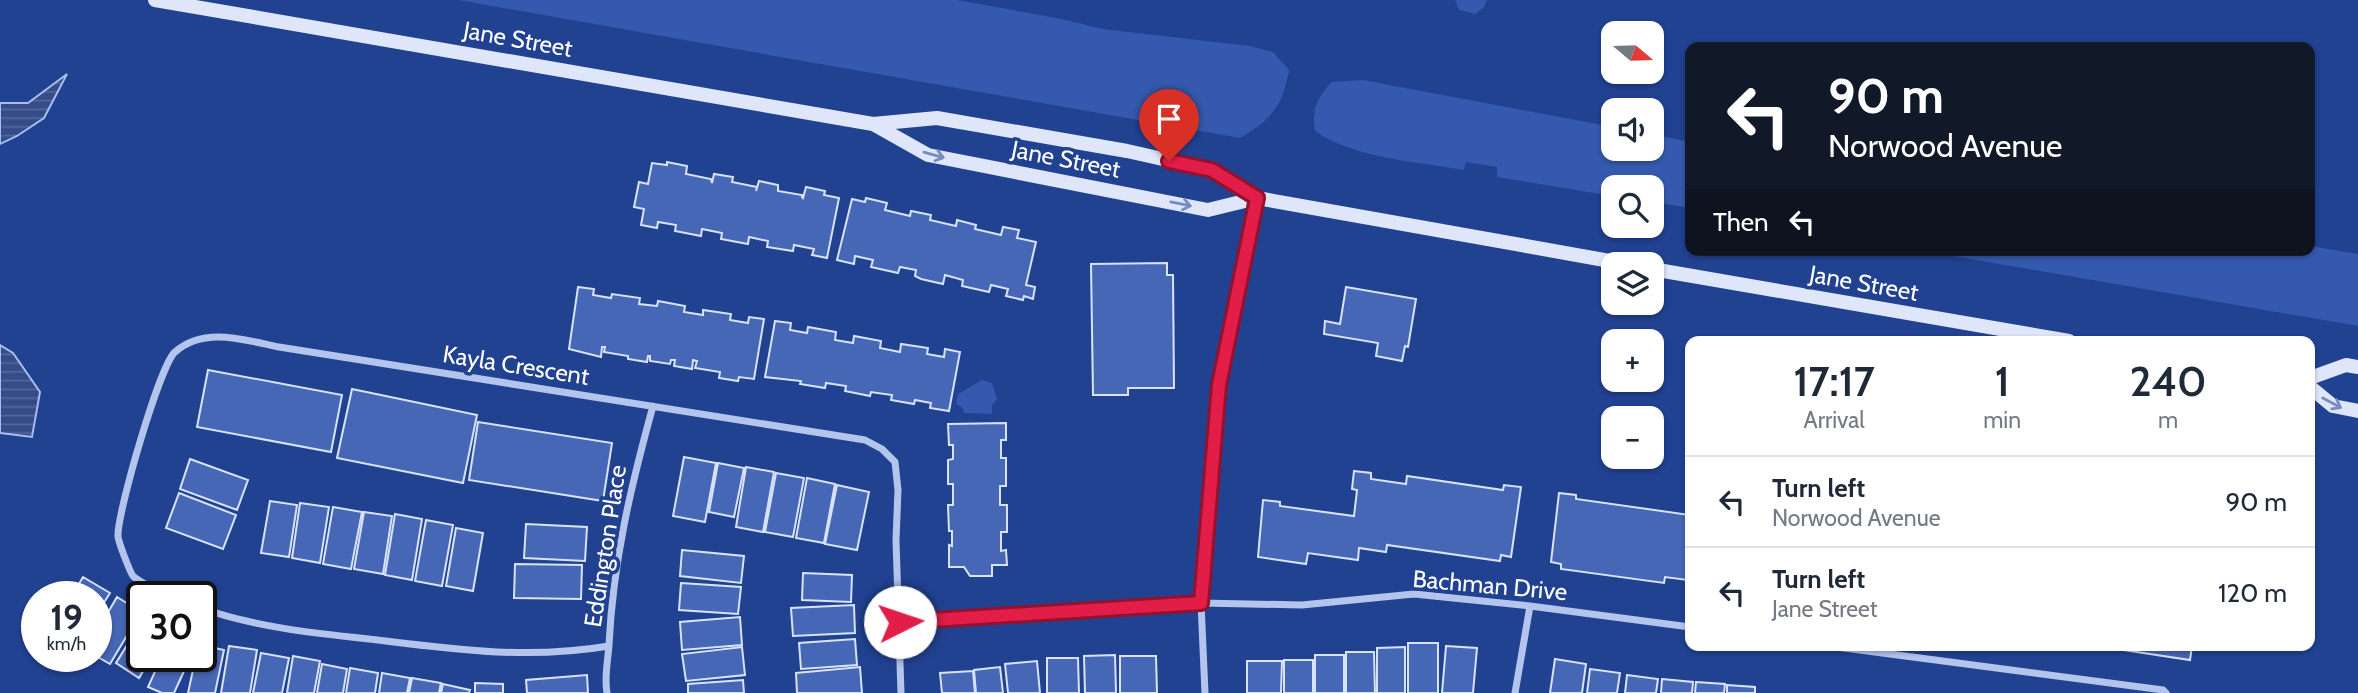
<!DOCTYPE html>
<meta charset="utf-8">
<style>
body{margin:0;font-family:Cabin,sans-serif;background:#f6f6f7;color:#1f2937;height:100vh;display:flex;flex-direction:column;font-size:26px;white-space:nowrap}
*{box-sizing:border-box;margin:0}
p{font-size:23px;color:#747a83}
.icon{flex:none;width:38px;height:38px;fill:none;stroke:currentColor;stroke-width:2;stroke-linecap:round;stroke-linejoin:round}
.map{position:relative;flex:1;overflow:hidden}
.details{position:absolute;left:1685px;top:336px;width:630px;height:315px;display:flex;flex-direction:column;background:#fff;border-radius:14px;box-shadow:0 2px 5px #0004}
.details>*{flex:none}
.guide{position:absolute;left:1685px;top:42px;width:630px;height:214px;border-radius:14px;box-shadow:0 2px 5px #0004;background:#111827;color:#fff;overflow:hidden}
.needle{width:46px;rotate:109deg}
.buttons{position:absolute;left:1601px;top:21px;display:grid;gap:14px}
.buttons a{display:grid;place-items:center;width:63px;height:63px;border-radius:14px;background:#fff;box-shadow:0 2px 5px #0004;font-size:35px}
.speed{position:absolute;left:21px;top:581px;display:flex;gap:14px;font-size:35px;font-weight:700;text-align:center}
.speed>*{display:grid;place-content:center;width:91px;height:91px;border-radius:50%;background:#fff;box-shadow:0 2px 5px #0004;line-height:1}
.speed small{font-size:18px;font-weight:400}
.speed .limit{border:4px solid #111;border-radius:10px;background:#fff;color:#111}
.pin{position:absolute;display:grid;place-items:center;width:60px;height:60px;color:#fff;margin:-72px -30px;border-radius:50% 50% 50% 0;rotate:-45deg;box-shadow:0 0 7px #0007}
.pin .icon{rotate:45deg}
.me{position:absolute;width:77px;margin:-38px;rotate:86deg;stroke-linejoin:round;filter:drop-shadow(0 0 5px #0008)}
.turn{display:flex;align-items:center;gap:24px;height:147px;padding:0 28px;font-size:32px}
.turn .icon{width:91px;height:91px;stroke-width:2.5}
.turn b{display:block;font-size:49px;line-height:60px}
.then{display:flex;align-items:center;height:66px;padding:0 28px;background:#0003;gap:14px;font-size:26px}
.eta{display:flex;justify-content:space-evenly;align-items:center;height:119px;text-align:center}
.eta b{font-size:42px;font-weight:600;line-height:49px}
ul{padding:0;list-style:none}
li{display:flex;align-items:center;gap:21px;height:91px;padding:0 28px;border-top:2px solid #e0e1e3}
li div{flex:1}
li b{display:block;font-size:26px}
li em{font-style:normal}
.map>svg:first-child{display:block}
</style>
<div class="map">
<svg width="2358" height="693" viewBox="0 0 2358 693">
<defs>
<pattern id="water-rules" width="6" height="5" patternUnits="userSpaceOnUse" patternTransform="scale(1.75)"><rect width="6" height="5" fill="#354c88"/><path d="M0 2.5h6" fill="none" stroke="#53679a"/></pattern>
</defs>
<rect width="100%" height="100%" fill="#214191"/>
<path fill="#3559ae" d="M458 0H957L1062 19 1103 29 1250 46 1273 52 1289 70C1282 107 1272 119 1240 138Z
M1455 0H1487L1484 7 1475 14 1459 10Z
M1363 80 1613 127 1614 149H1652V134L1690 142V208L1652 202V187H1614L1613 196 1497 177V167L1466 162 1464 170C1418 162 1353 158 1315 131 1312 107 1316 101 1331 82Z
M2310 246 2358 254V326L1919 250H2310Z
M982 380 992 383 997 399 992 405V414L964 413 963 408 956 404 958 394Z"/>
<path fill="url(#water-rules)" stroke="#a7bdee" stroke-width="2" d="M67 74 44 118 17 136 0 144V103H28Z
M0 345 13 353 40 392 32 437 0 433Z"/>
<path fill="#4667b6" stroke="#d8e2f9" stroke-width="2" d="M667 162 687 166 686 174 711 179 712 183 714 174 733 177 732 182 757 187 756 191 759 181 778 185V191L802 195V197L803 198 806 187 825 191 824 195 839 198 827 258 812 255 814 249 794 245 793 251 767 247 768 241 749 237 748 244 721 239 722 233 702 229 701 236 675 231 676 225 658 222 657 228 641 225 644 209 634 207 639 182 648 184 652 163 667 165Z
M866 198 887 203 885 210 910 216 911 211 931 215 930 220 956 226 957 220 976 225 975 229 1001 235 1003 227 1019 230 1017 238 1036 242 1026 285 1035 287 1033 299 1024 296 1023 300 1006 296 1008 289 991 285 989 292 962 286 963 280 945 275 943 284 921 279 915 276 916 270 900 267 898 273 871 267 873 260 855 256 854 264 837 260 852 199 865 202Z
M1167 263V275H1173L1174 388H1128V395H1093L1091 264Z
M578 287 594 289 593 295 611 298 612 294 640 298 639 304 657 306 658 301 685 306 684 312 703 315V310L731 314 730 320 748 323 749 317 764 319 754 379 739 377 738 381 719 378 720 372 695 368 697 361 693 360 692 369 674 366 675 360H671L670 364 650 361V356H648L647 362 628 359V356L604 352 605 347H602L601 357 569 349Z
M1346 287 1416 299 1408 347 1405 346 1402 361 1376 356 1378 343 1324 334 1325 321 1340 324Z
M775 321 791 323 790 330 807 333 808 327 836 332 835 340 853 343 854 336 881 341 880 348 900 352 901 344 928 348 927 354 944 357 945 349 960 352 949 411 930 408 931 403 915 400 914 404 891 400 892 395 871 392 870 396 845 391 846 386 826 383 825 388 800 384 801 381 765 377Z
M208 370 342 395 331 452 197 427Z
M352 389 477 415 463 483 337 458Z
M478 422 612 443 603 501 469 480Z
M1006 423V440H1001V458H1006V486H1000V505H1007V532H1001V551L1006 550 1007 565H992V576H970L964 567H949V545L952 546V531H949L948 505H953V484H948V460L953 459V445H949L948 424Z
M684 457 716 463 705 522 673 516Z
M190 459 248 480 237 510 180 489Z
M718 463 744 468 734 517 709 512Z
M746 467 774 472 763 532 736 527Z
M1354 471 1371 473V479L1406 484 1407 476 1503 490 1504 485 1521 487 1511 557 1501 555 1500 561 1387 545 1386 552 1359 548 1358 560 1308 553 1306 564 1258 557 1263 500 1280 502V506L1354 516 1357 490 1352 489Z
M776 473 804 478 793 537 765 532Z
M807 478 835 484 824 543 796 538Z
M837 485 869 492 857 550 825 544Z
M179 493 236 515 223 549 166 528Z
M1559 493 1576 495V499L1690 515V586L1687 585 1688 580 1665 577 1664 583 1561 569V564L1551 562Z
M270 501 297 505 289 557 261 553Z
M300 503 329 507 320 563 292 558Z
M333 507 362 512 351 569 323 564Z
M364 512 392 516 383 574 354 569Z
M395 514 422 519 412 580 385 575Z
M426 520 453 525 442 586 415 581Z
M526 524 587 527 585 561 524 558Z
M456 528 483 533 473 591 446 586Z
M682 550 744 556 741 583 680 576Z
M515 564 582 565 581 599 514 598Z
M803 573 852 575 851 602 802 600Z
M83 577 110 593 96 615V597H71Z
M681 583 741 587 738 614 679 610Z
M117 597 141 612 110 664 96 656V633Z
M854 605 855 633 793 636 791 608Z
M740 617 742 645 682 650 680 622Z
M142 621V656H152L139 678 116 663Z
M855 639 857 665 801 669 799 643Z
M1408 643H1438V693H1408Z
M201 645 224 650 215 693H188L196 656H201Z
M229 646 257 650 250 693H221Z
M1446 646 1477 648 1473 693H1442Z
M2097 646H2192L2190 660Z
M742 647 745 675 686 681 682 654Z
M1405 647V693H1377V648Z
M1346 652H1374L1375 693H1346Z
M261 653 289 658 282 693H253Z
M1115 655 1116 693H1085L1084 656Z
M1315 655H1344V693H1315Z
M162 656H191L174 693H162L148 687Z
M293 656 320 661 314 693H287Z
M1120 656H1156L1157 693H1120Z
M1047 658H1078L1079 693H1047Z
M1555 659 1586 664 1582 693H1550Z
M1284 660H1313V693H1284Z
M1037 661 1040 693H1008L1005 664Z
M1247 661H1282L1281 693H1247Z
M322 664 347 669 343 693H317Z
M860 667 862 693H797L796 673Z
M1000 667 1003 693H976L974 670Z
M350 668 378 673 375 693H346Z
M1590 669 1620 673 1617 693H1587Z
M973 671 975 693H942L940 673Z
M382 673 410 678 407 693H379Z
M587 675 588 693H527L526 680Z
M1627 675 1658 679 1656 693H1625Z
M412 678 441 683 439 693H409Z
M1662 679 1693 682 1692 693H1661Z
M743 680 744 693H688V684Z
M1696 682 1725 684 1724 693H1695Z
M475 683 503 684V693H475Z
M443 684 470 690 469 693H441Z
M1727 685 1755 687V693H1727Z"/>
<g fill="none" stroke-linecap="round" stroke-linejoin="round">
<path stroke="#b3c4ed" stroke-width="7" d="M171 597C162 592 140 583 133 576 130 572 118 541 118 536 117 513 160 365 175 352 204 326 245 340 279 347L865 440 882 449 895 462 898 490 896 540 901 693
M201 608C255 627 312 633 369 639 451 649 526 660 609 646
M900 622 1201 603 1302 605 1414 594 1530 606 1690 627
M1829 646 2163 690 2166 693
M607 693C604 677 608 660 609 645 613 561 631 486 653 406
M1205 693 1201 603 1219 385 1257 198
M1515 693 1530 606"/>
<path stroke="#dfe6fa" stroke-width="14" d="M155 0 873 124 937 118 1127 151 1212 170 1257 198 1627 264
M873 124 928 155 1208 210 1257 198
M1652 269 2069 341
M2310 378 2346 365 2358 367
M2310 387 2333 406 2358 411"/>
</g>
<defs><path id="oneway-shaft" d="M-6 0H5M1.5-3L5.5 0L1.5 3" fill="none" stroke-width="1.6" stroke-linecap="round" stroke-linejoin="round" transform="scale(1.75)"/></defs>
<g stroke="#768bc0">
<use href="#oneway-shaft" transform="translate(934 155) rotate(16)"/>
<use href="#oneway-shaft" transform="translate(1181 204) rotate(11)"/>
<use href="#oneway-shaft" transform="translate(2332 403) rotate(28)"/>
</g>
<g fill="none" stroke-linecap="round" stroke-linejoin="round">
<g stroke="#92132f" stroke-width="18">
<path id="route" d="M900 622 1201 603 1219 385 1257 198 1212 170 1169 161"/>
</g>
<use href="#route" stroke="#e11d48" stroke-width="12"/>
</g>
<g text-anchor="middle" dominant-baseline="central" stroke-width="7" stroke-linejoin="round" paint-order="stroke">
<g font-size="24" fill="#fff" stroke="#214191">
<text transform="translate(518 39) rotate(10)">Jane Street</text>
<text transform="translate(1066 159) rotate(11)">Jane Street</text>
<text transform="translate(1864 283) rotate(10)">Jane Street</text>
<text transform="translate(516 365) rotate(9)">Kayla Crescent</text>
<text transform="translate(605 546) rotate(-81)">Eddington Place</text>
<text transform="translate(1490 585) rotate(5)">Bachman Drive</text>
</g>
</g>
</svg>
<div class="buttons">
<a><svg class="needle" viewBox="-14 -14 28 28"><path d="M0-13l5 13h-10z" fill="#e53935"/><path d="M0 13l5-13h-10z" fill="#747a83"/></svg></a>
<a><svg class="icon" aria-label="sound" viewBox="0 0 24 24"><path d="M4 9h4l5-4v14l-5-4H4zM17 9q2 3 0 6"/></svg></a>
<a><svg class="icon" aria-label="search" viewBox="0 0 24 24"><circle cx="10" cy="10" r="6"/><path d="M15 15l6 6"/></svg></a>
<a><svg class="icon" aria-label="layers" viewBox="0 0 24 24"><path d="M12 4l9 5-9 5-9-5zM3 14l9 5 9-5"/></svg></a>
<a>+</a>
<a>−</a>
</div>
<div class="speed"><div>19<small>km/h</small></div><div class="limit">30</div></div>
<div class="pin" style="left:1169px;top:161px;background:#d93025"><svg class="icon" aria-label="arrive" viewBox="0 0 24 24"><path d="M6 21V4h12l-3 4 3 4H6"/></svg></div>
<svg class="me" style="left:900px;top:622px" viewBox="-20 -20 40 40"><circle r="19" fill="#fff"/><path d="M0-13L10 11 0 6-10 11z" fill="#e11d48"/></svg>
<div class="guide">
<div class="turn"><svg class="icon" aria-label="left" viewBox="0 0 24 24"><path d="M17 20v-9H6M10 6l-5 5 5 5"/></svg><div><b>90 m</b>Norwood Avenue</div></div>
<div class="then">Then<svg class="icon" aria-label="left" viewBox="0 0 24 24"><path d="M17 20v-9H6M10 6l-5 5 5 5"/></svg></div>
</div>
<section class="details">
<div class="eta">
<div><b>17:17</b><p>Arrival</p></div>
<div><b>1</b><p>min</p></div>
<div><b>240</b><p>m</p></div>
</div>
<ul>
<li><svg class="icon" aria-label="left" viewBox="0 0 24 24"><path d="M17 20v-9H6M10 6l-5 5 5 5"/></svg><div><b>Turn left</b><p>Norwood Avenue</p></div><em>90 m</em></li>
<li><svg class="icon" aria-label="left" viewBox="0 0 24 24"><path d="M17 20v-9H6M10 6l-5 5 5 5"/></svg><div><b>Turn left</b><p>Jane Street</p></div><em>120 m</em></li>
</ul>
</section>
</div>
